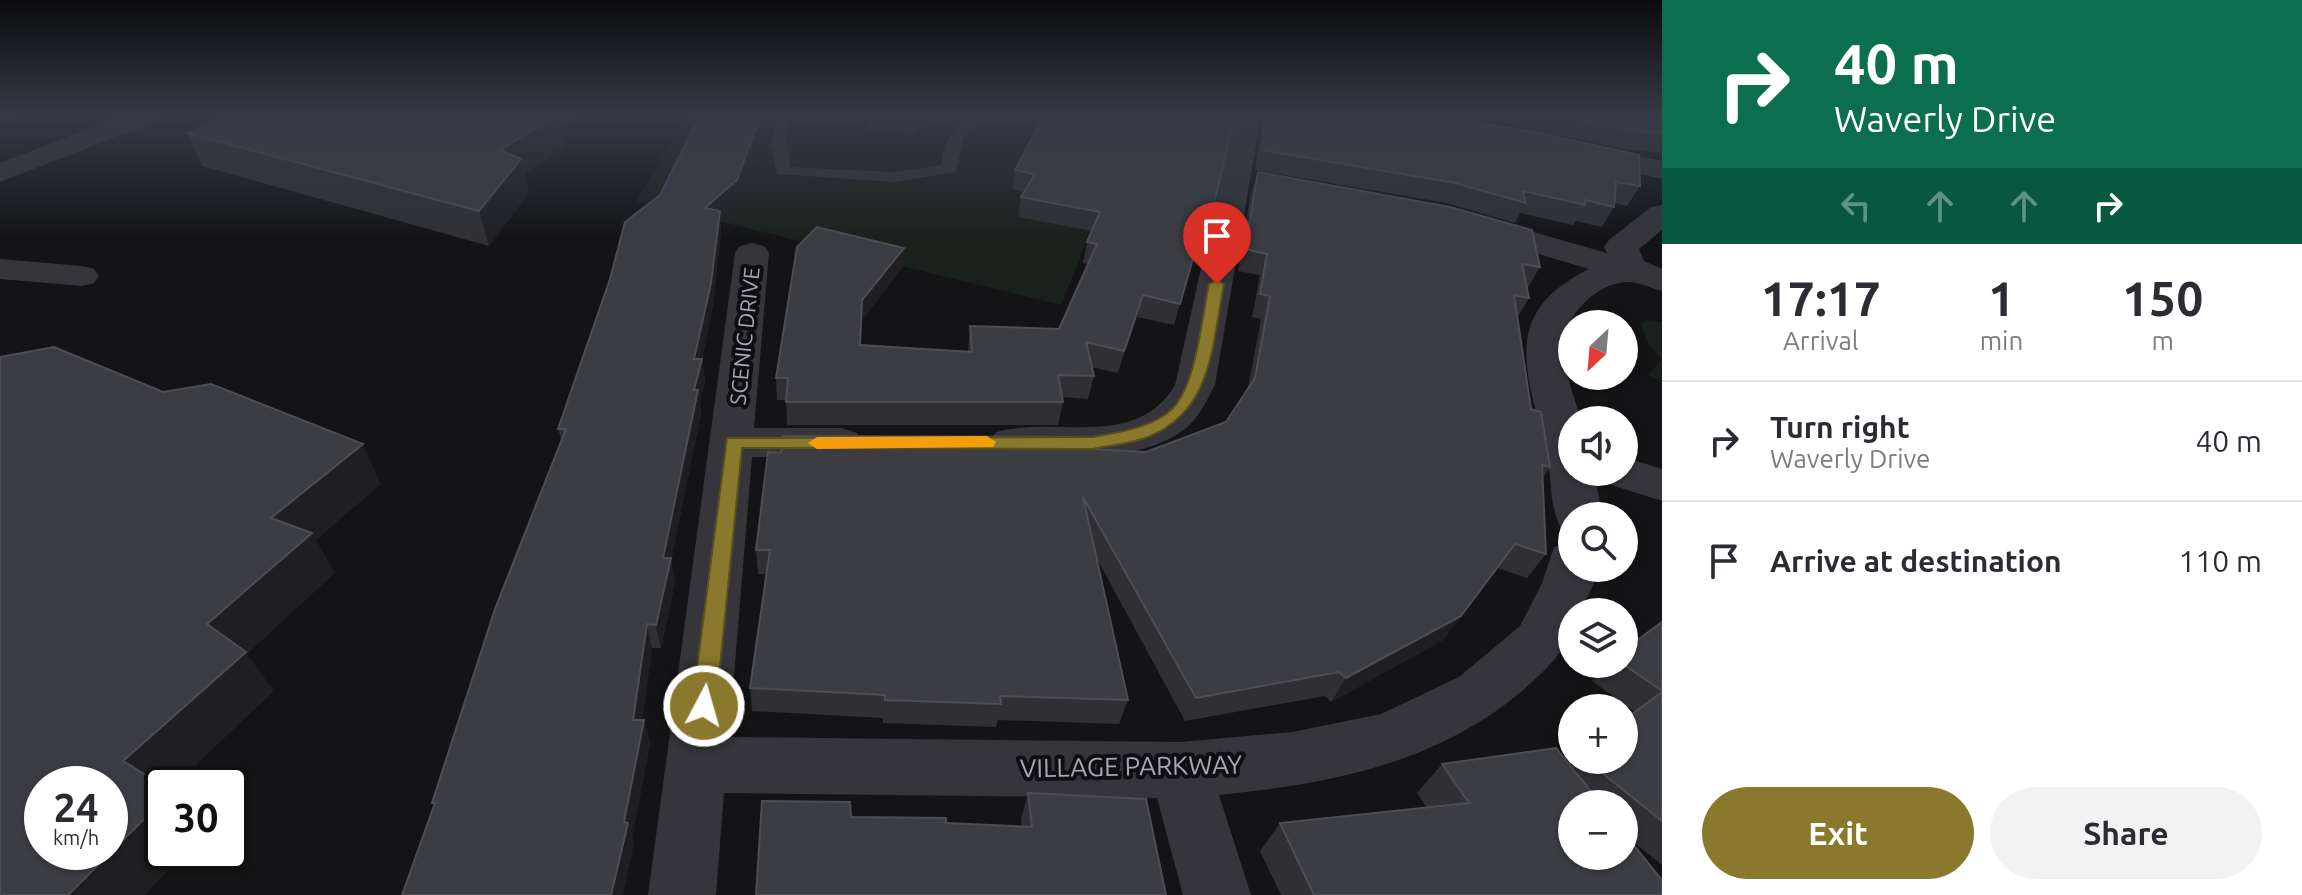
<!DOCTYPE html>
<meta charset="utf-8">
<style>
body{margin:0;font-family:Ubuntu,sans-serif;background:#f2f2f3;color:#2b2b33;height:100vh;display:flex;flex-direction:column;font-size:30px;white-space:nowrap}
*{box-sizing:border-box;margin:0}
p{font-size:26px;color:#7c7c81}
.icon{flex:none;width:44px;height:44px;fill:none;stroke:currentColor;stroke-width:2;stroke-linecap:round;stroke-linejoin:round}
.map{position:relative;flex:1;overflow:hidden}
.sheet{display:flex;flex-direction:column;background:#fff;width:640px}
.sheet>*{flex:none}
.hud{background:#0b6e4f;color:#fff;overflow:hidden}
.needle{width:52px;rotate:206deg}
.fabs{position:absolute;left:1558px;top:310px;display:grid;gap:16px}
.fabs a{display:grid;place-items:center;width:80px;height:80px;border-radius:50%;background:#fff;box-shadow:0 2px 6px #0004;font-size:40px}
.speed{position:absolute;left:24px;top:766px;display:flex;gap:16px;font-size:40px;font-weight:700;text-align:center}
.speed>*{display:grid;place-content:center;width:104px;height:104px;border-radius:50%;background:#fff;box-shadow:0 2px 6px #0004;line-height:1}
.speed small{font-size:20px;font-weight:400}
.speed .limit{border:4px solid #111;border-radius:12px;background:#fff;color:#111}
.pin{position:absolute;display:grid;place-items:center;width:68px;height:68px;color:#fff;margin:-82px -34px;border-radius:50% 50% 50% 0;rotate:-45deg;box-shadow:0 0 8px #0007}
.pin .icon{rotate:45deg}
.me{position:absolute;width:88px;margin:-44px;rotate:6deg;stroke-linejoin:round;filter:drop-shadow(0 0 6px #0008)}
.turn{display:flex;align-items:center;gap:28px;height:168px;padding:0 40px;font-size:36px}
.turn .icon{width:104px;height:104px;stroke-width:2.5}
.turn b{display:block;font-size:56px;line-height:68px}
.lanes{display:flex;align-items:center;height:76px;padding:0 40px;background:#0003;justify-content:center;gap:40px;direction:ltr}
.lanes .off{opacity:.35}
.eta{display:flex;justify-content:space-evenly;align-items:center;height:136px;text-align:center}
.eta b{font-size:48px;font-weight:700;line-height:56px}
.primary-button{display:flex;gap:16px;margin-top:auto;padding:16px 40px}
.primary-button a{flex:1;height:92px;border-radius:48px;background:#8a792c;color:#fff;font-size:32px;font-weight:700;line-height:92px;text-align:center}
.primary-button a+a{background:#f2f2f3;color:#2b2b33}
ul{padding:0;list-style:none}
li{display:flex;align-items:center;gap:24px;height:120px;padding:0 40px;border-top:2px solid #e1e1e2}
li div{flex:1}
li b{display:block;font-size:30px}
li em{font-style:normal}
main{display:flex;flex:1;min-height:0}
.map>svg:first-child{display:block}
</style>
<main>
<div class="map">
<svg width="1662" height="895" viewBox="0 0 1662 895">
<rect width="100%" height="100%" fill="#141416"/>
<path fill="#1a211c" d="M688 115H1137L1061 305 636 201Z
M1646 320 1662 322V381L1648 375 1662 359 1649 345 1641 324Z"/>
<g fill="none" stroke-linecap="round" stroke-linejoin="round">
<path fill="#35353b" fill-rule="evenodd" d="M777 115H791L787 142 790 167 894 172 942 165C942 143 953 129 969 115H984L963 138 956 172 894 182 777 174 771 142Z"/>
<path fill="#35353b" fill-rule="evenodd" d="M125 115H161L157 121 0 182V163Z
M1235 115H1261L1215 385C1205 404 1197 422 1178 434 1136 461 1043 465 996 452L989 442 996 432C1056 415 1136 451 1175 385Z
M1582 143 1662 161V179L1572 158 1568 152 1572 146Z
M1662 205V230L1639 249 1644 261 1662 269V291C1651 288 1637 281 1626 282 1593 284 1559 322 1563 354 1566 376 1575 399 1581 420H1572V472H1595L1602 516H1572V531L1561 528C1549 506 1552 480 1547 456 1529 375 1496 315 1589 269L1467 233 1462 226 1467 219 1478 216 1607 253 1604 247 1609 240 1651 207Z
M752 243 764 246 769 253 754 428H842L857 433 864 443 857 453 842 458 752 457 729 737 1180 742 1292 732 1381 714 1459 677 1520 626 1542 583 1554 547 1572 541V568H1596L1594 583 1580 612H1572C1572 645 1554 662 1531 683 1444 762 1332 784 1219 795L1251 895H1183L1157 798 724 793 716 895H648L735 253 740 246Z
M0 259 82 266 94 269 99 276 94 283 82 286 0 279Z
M1624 457 1662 469V501L1605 483 1598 472H1624Z"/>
</g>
<path fill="#303034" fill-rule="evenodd" d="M700 115H763L764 128 739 200 720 217 721 232 713 305 702 359 705 382 700 401 701 413 671 561 675 582 661 648H652L642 720H644L650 743 632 838 634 844 434 807 432 803 562 441 558 429 660 195Z
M868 115H932L915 136 867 129Z
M1044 115 1205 242 1199 263 1192 261 1174 325 1137 317 1118 373 1091 367 1094 376 1088 399 1062 397 1063 402 1058 425H787L786 400H777L776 378 904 248 902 268 861 321 860 345 968 351 970 326 1059 329 1088 264 1083 263 1087 242 1092 231 1018 217 1021 197 1024 192 1012 189 1015 170Z
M1263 115H1430L1640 186 1627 206 1614 203V207L1602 227 1575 221 1573 225 1520 213 1515 223 1446 203 1255 170Z
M1441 115H1662V153L1628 150 1479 118Z
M573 120 560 128 564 147 525 173 529 193 489 246 202 166 187 133Z
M1258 172 1540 267 1527 289 1529 298 1517 318 1531 409 1550 467 1543 478 1546 554 1527 578 1497 568 1443 640 1331 702 1325 696 1185 721 1096 557 1128 700 1119 724 998 720 996 727 883 723V718L752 711 750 688 766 574H758L756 550 1073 448 1146 452 1226 422 1248 388 1261 319 1252 317 1260 275 1238 271 1251 193Z
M1662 622V865L1627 837 1662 895H1281L1260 851 1280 823 1427 808 1417 793 1442 764 1568 763 1572 759 1624 760 1635 712 1592 681 1608 664H1624ZM1572 804H1624V856Z
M1028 793 1146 799 756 895 851 817 1022 827 1021 819Z"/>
<path fill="#1f1f22" d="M0 115H27L0 124Z
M533 115H572L573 120 560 128 564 147 525 173 529 193 489 246 479 211 500 150Z
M761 115H763L764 128 739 200 720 217 721 232 713 305 701 362 702 359 705 382 700 401 701 413 671 561 675 582 661 648 656 625 663 558 694 390V359L705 208Z
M919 115H932L915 136 917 117Z
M904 248 902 268 861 321 862 300Z
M1143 295 1137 317 1118 373 1124 351Z
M363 444 381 484 316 540 335 573 247 654 274 691 176 784H162L123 761 271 518Z
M1515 544 1443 640 1331 702 1346 678Z
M647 624 652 648 639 743 633 720Z
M644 720 650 743 632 838 634 844 623 895H611Z
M162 801V852H185L145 895H68Z"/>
<path fill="#3c3d42" stroke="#4d4d54" stroke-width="2" fill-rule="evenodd" d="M231 115H558L500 150 521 159 479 211 187 133Z
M700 115H761L737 180 705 208 720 211 711 283 694 359H702L694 390H698L663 558H671L656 625 647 624 633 720H644L624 822 628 823 611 895H402L435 803H432L495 609 566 429H558L610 279 625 222 660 195Z
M900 115H919L917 117Z
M1044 115H1235L1205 242 1198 241 1180 304 1143 295 1124 351 1086 342 1094 376 1058 375 1063 402H786L788 378H776L797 247 817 227 904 248 862 300 860 345 972 352 970 326 1059 329 1097 244 1087 242 1100 212 1021 197 1035 174 1015 170Z
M1266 115H1430L1540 133 1639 155 1640 186 1616 182 1614 207 1585 200V205L1523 191 1526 203 1455 183 1262 150Z
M1557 115H1662V133L1639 132Z
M1258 172 1450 207 1532 230 1540 267 1522 264 1529 298 1514 295 1531 409 1541 412 1550 467 1542 465 1546 554 1515 544 1461 616 1346 678 1339 672 1196 698 1083 497 1128 700 1000 696 1001 704 885 700V695L750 688 770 550H756L768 452 781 453 783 436 1070 437 1073 448 1146 452 1226 422 1255 378 1270 296 1260 294 1267 254 1245 249Z
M54 347 163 392 211 384 363 444 271 518 312 533 207 624 246 652 123 761 162 785V801L68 895H0V357ZM42 784H110V852H42Z
M1662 622V691L1623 664H1624V650Z
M1662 692V821L1586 760H1624V720Z
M1556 748 1601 804H1572V856H1624V833L1662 880V895H1314L1280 823 1469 803 1442 764Z
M1028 793 1146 799 1166 895H756L762 801 850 802 851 817 946 818V823L1032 827Z"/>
<linearGradient id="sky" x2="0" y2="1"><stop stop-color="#0b0b0c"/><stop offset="0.48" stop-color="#343a47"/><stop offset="1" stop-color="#343a47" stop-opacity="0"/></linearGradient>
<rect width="1662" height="240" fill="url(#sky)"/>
<path fill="#8a792c" stroke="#5a4f1d" stroke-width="2" d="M1217 280 1224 284C1212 345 1213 411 1148 437 1131 444 1110 445 1093 449L742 448 716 706 712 713 704 716 695 713 692 706 727 438 1093 437C1119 432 1153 428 1173 408 1196 384 1202 317 1209 284Z"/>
<path fill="#f59e0b" d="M987 436 996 442 993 447 817 449 808 443 817 437Z"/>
<g text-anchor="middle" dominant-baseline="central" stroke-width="8" stroke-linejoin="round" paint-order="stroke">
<g font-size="22" fill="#a5a7b7" stroke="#0f0f11">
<text transform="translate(744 336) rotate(-84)">SCENIC DRIVE</text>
</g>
<g font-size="26" fill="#a5a7b7" stroke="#0f0f11">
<text transform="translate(1131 766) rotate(-1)">VILLAGE PARKWAY</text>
</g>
</g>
</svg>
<div class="fabs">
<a><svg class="needle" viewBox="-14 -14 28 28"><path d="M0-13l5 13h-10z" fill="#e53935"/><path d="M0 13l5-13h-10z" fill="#7c7c81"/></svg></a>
<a><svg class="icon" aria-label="sound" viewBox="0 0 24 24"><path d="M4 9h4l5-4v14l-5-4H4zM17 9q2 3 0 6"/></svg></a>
<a><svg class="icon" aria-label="search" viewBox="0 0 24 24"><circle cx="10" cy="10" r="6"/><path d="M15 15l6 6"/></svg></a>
<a><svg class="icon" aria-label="layers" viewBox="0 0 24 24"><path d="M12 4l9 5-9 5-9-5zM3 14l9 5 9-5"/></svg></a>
<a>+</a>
<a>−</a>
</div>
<div class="speed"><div>24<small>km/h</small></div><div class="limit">30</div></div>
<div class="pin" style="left:1217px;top:284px;background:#d93025"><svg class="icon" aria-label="arrive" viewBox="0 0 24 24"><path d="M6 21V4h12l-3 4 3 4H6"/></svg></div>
<svg class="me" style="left:704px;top:706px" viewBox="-20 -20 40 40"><circle r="17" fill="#8a792c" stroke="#fff" stroke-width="3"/><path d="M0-11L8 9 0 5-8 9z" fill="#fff"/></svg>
</div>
<section class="sheet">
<div class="hud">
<div class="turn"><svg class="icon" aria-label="right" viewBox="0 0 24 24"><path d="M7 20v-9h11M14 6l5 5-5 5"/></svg><div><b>40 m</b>Waverly Drive</div></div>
<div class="lanes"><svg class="icon off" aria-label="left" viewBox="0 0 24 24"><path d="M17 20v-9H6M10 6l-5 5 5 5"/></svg><svg class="icon off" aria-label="ahead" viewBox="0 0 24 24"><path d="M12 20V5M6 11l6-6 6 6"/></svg><svg class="icon off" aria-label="ahead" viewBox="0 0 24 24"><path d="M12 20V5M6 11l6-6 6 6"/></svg><svg class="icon" aria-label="right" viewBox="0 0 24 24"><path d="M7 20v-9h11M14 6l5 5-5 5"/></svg></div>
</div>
<div class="eta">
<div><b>17:17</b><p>Arrival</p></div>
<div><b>1</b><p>min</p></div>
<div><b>150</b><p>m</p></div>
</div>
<ul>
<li><svg class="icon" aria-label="right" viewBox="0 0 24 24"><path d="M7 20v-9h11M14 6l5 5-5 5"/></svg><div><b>Turn right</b><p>Waverly Drive</p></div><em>40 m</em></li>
<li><svg class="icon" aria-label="arrive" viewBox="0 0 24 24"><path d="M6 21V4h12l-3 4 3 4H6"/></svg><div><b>Arrive at destination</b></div><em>110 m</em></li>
</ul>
<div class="primary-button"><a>Exit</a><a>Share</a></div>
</section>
</main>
